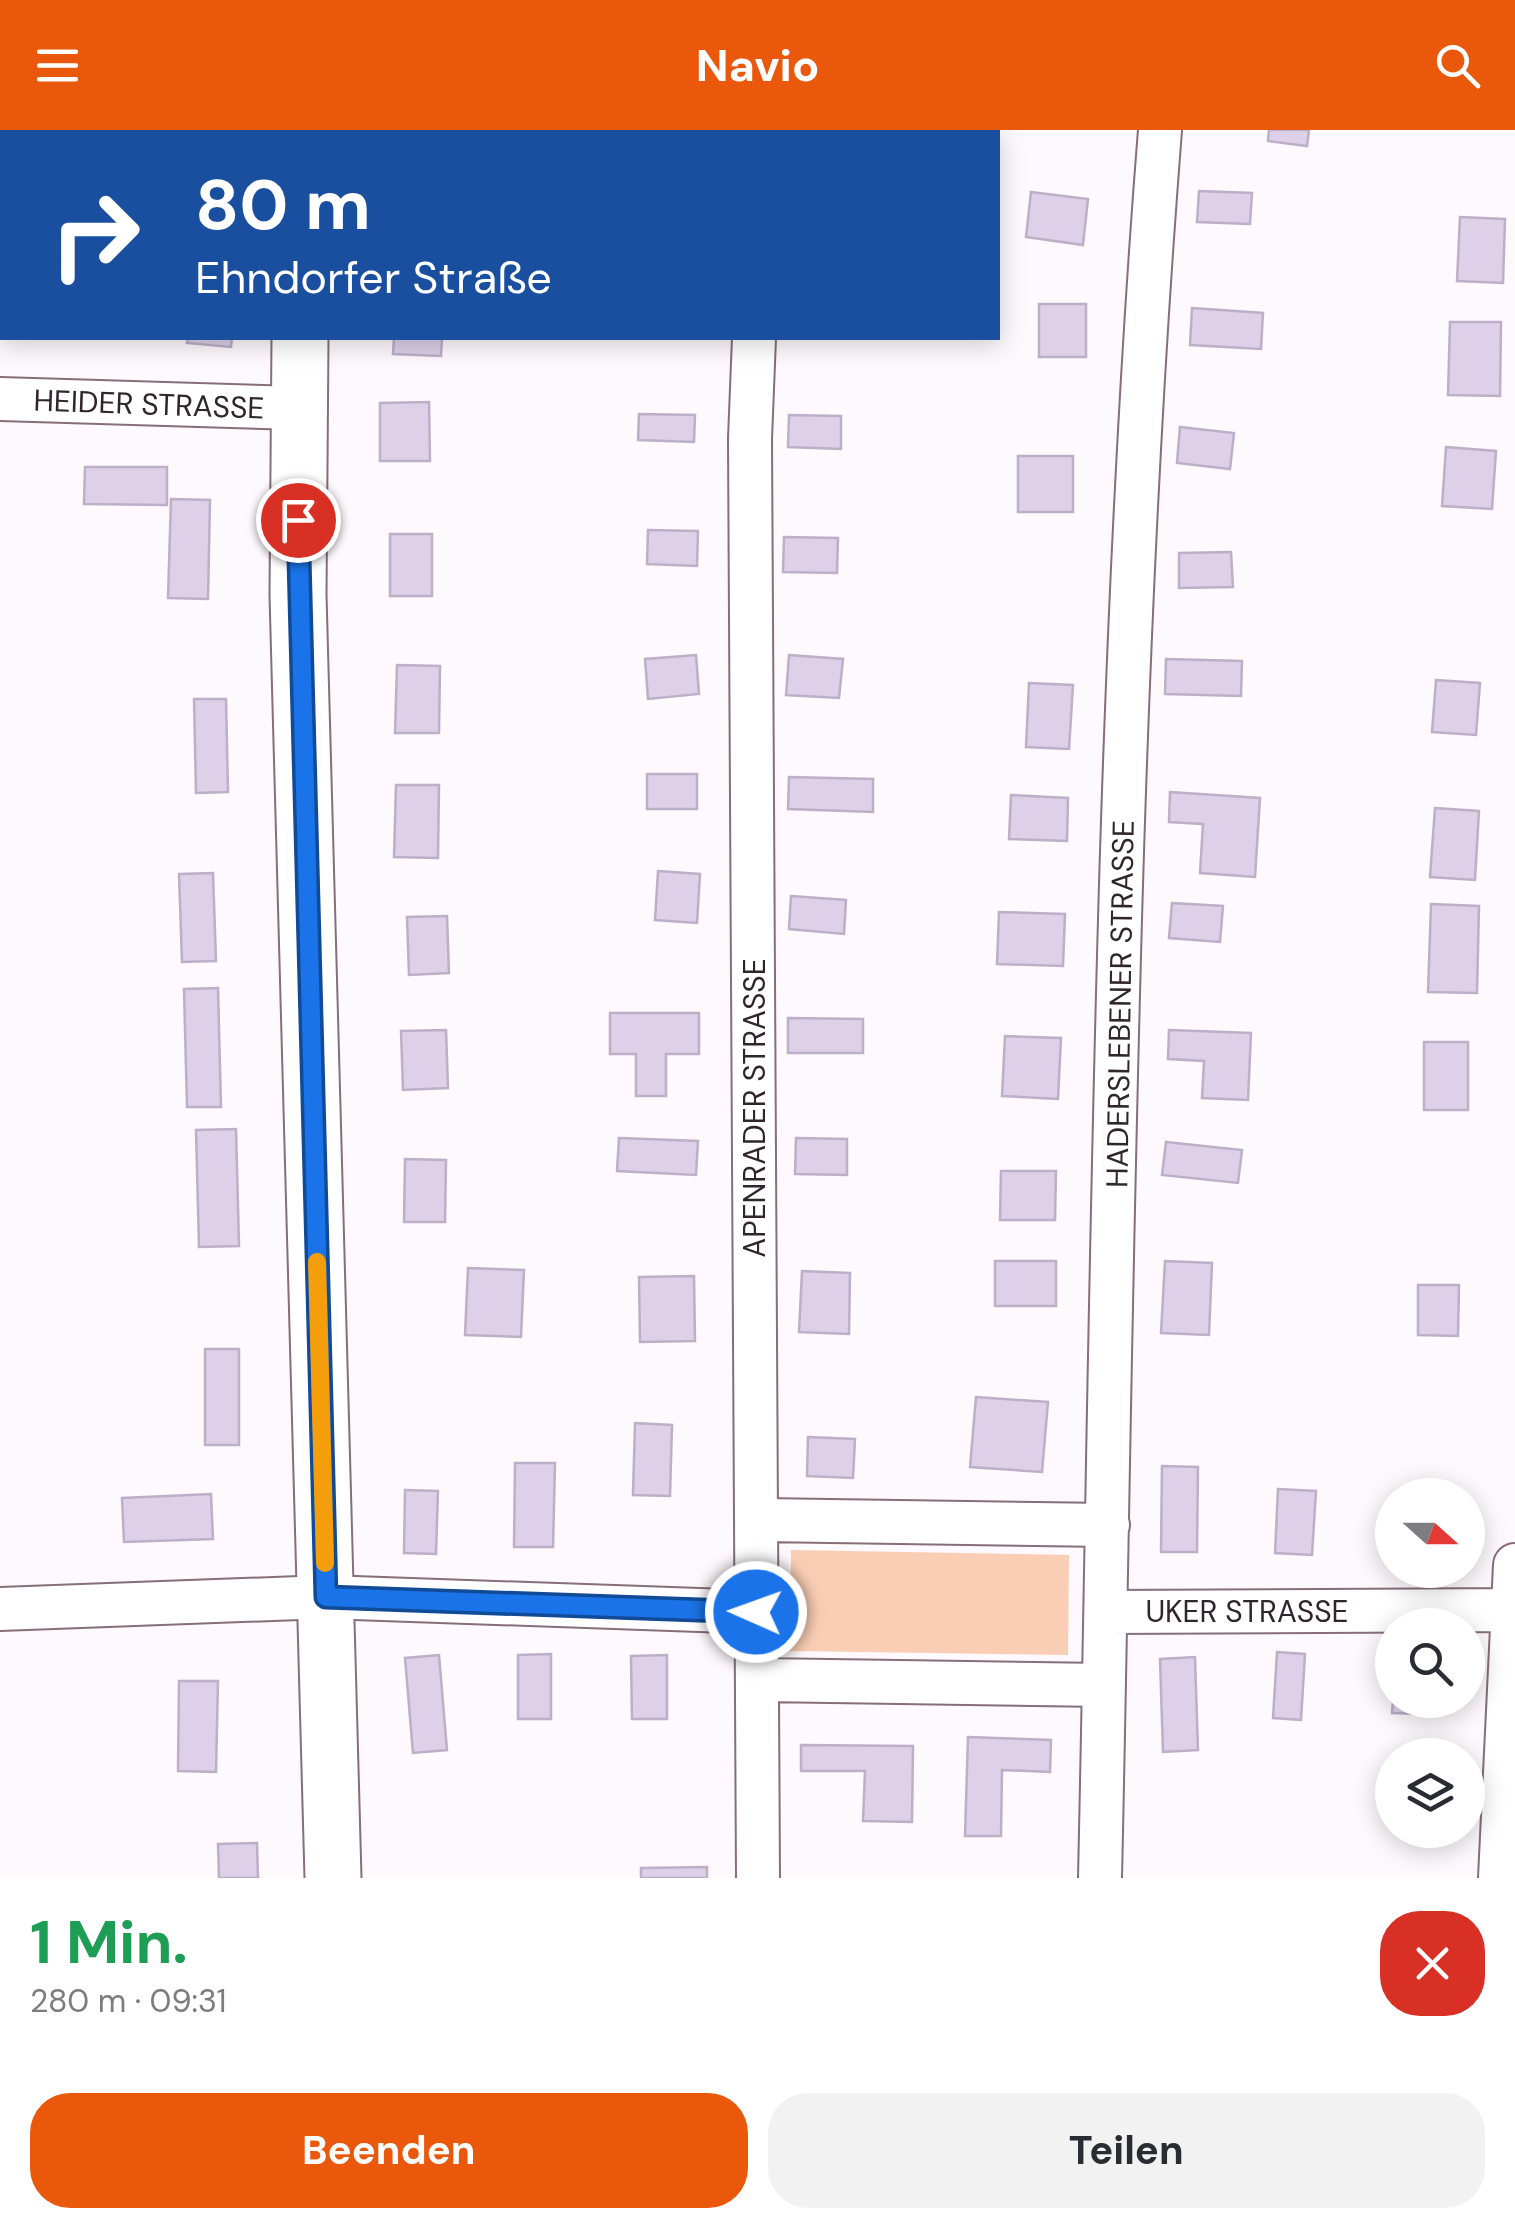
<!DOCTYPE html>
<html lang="de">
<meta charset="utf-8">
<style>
body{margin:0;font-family:"DM Sans",sans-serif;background:#f2f2f3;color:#2b2b33;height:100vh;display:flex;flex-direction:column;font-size:38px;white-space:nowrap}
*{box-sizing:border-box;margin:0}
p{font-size:32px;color:#7c7c81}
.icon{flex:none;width:55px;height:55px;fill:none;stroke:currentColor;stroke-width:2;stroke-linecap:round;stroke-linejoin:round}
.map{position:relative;height:1748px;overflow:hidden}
.details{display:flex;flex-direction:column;background:#fff;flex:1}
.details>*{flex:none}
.hud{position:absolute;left:0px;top:0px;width:1000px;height:210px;box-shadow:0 5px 25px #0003;background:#1a4fa0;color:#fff;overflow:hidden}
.needle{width:65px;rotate:111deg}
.tools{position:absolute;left:1375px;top:1348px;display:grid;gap:20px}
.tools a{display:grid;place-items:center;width:110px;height:110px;border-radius:50%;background:#fff;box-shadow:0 5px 25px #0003;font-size:50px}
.pin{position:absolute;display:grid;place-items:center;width:85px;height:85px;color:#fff;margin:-42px;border:5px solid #fff;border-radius:50%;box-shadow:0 2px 10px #0007}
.me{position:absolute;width:110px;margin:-55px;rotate:272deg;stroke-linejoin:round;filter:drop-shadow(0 0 8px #0008)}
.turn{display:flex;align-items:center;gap:35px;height:210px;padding:0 30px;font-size:45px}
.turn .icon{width:130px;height:130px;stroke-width:2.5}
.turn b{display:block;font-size:70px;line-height:85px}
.round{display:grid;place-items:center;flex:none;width:105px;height:105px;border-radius:40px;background:#f2f2f3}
.overview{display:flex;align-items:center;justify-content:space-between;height:170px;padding:0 30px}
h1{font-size:60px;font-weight:700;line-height:75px;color:#1e9e55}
.primary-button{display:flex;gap:20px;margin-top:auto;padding:20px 30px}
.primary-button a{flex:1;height:115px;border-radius:40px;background:#ea580c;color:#fff;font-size:40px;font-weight:700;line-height:115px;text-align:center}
.primary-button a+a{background:#f2f2f3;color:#2b2b33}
header{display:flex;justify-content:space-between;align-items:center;height:130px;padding:0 30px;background:#ea580c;color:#fff;font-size:45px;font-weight:700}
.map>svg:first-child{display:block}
</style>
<header><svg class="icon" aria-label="menu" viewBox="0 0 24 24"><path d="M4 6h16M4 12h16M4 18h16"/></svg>Navio<svg class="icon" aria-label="search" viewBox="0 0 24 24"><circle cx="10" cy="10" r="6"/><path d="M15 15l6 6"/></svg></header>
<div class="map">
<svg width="1515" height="1748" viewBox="0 0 1515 1748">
<rect width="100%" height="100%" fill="#fef9fc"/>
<path fill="#faceb4" d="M791 1420 1069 1425 1068 1525 790 1521Z"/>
<path fill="#ddd0e8" stroke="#bcafc7" stroke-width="2.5" d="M1269 0H1309L1307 16 1268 11Z
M1199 61 1252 63 1250 94 1197 92Z
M1031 62 1088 69 1083 115 1026 107Z
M1460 87 1505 89 1503 153 1457 151Z
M1039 174H1086V227H1039Z
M1192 178 1263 183 1261 219 1190 215Z
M1450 192H1501L1500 266 1448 265Z
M188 208H232L231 217 187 213Z
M394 208H442L441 226 393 224Z
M429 272 430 331H380V273Z
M639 284 695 285 694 312 638 310Z
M789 285 841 286V319L788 317Z
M1180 297 1234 303 1230 339 1177 333Z
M1446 317 1496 321 1492 379 1442 376Z
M1018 326H1073V382H1018Z
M85 337H167V375L84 374Z
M171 369 210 370 208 469 168 468Z
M648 400 698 401 697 436 647 434Z
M390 404H432V466H390Z
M784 407 838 408 837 443 783 442Z
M1231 422 1233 457 1179 458V423Z
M696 525 699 564 648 569 645 529Z
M789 525 843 529 839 568 786 565Z
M1166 529 1242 531 1241 566 1165 564Z
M397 535 440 536 439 603H395Z
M1436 550 1480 553 1476 605 1432 602Z
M1029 553 1073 555 1069 619 1026 617Z
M194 569H226L228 662 196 663Z
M647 644H697V679H647Z
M789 647 873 649V682L788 679Z
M396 655H439L438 728 394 727Z
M1170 662 1260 668 1255 747 1200 743 1203 694 1169 692Z
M1011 665 1068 668 1067 711 1009 709Z
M1435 678 1479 681 1475 750 1430 747Z
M658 741 700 744 697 793 655 790Z
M213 743 216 831 182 832 179 744Z
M791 766 846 770 844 804 789 799Z
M1172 773 1223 776 1220 812 1169 808Z
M1431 774 1479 776 1477 863 1428 862Z
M999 782 1065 784 1063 836 997 834Z
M447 786 449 843 409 845 407 787Z
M218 858 221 977H187L184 859Z
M610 883H699V924H666V966H636V924H610Z
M788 888 863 889V923H788Z
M446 900 448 958 403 960 401 901Z
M1169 900 1251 903 1248 970 1202 968 1204 931 1168 929Z
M1005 906 1061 908 1058 969 1002 966Z
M1424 912H1468V980H1424Z
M236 999 239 1116 199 1117 196 1000Z
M619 1008 698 1011 696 1045 617 1041Z
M796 1008 847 1009V1045L795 1044Z
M1166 1012 1242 1020 1238 1053 1162 1045Z
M405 1029 446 1030 445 1092H404Z
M1001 1041H1056L1055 1090H1000Z
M995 1131H1056V1176H995Z
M1165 1131 1212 1133 1209 1205 1161 1203Z
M468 1138 524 1140 521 1207 465 1205Z
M802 1141 850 1143 849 1204 799 1202Z
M694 1146 695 1211 640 1212 639 1147Z
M1418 1155H1459L1458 1206 1418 1205Z
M205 1219H239V1315H205Z
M976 1267 1048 1272 1042 1342 970 1337Z
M635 1293 672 1295 670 1366 633 1365Z
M808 1307 855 1309 853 1348 807 1346Z
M515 1333H555L553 1417H514Z
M1162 1336 1198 1337 1197 1422H1161Z
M1278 1359 1316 1361 1312 1425 1275 1423Z
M405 1360 438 1361 436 1424 404 1423Z
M211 1364 213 1409 124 1412 122 1368Z
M1277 1522 1305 1524 1301 1590 1273 1588Z
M551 1524V1589H518V1525Z
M439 1525 447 1620 413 1623 405 1528Z
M667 1525V1589H632L631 1526Z
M1195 1527 1198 1620 1163 1622 1160 1529Z
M179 1551H218L216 1642 178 1641Z
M1393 1570H1421L1420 1584 1392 1583Z
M968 1607 1051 1610 1050 1642 1002 1640 1001 1706H965Z
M801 1615 913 1616 912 1692 863 1691 865 1641H801Z
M257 1713 258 1748H219L218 1714Z
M707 1737V1748H641V1738Z"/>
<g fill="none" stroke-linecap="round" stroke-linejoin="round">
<g stroke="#866e7b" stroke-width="46">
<path id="street" d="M774 2V0
M754 208 750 309 758 1748
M0 269 298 278
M756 1390 1108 1395
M0 1479 326 1467 756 1482
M1106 1482 1515 1480
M757 1550 1104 1555
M1100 1748C1113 1165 1114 581 1160 0
M1500 1748 1515 1435"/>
</g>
<g stroke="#866e7b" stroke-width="59">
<path id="secondary" d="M315 2V0
M300 208 298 465 333 1748"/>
</g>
<use href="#street" stroke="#fff" stroke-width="42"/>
<use href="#secondary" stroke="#fff" stroke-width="55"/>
</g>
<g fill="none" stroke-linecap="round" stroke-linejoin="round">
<g stroke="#114b97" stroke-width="25">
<path id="route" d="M298 390 326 1467 756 1482"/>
</g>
<use href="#route" stroke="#1a73e8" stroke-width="18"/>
<path stroke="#f59e0b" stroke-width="18" d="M317 1132 325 1433"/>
</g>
<g text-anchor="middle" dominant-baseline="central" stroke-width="8" stroke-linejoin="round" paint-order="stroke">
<g font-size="30" fill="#2f252b" stroke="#fff">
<text transform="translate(149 274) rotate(2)">HEIDER STRASSE</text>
<text transform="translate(1120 874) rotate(-89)">HADERSLEBENER STRASSE</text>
<text transform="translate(754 978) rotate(-90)">APENRADER STRASSE</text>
<text x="1247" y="1481">UKER STRASSE</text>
</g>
</g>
</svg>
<div class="tools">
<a><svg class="needle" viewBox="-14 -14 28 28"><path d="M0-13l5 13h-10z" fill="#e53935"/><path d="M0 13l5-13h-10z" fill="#7c7c81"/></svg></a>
<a><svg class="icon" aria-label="search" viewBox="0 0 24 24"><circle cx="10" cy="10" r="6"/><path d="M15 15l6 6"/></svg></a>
<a><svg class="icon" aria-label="layers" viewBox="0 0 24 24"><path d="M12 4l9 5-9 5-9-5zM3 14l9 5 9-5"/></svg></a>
</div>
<div class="pin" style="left:298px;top:390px;background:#d93025"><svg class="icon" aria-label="arrive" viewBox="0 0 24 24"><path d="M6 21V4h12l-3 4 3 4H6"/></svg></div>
<svg class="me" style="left:756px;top:1482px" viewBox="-20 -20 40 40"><circle r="17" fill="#1a73e8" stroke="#fff" stroke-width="3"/><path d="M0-11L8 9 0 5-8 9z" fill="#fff"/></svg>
<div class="hud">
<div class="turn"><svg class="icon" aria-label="right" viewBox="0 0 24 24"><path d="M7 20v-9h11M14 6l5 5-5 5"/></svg><div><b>80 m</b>Ehndorfer Straße</div></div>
</div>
</div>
<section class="details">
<div class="overview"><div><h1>1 Min.</h1><p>280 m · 09:31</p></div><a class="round" style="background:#d93025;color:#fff"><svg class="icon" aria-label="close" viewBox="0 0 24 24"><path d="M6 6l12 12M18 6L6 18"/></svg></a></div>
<div class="primary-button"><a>Beenden</a><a>Teilen</a></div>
</section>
